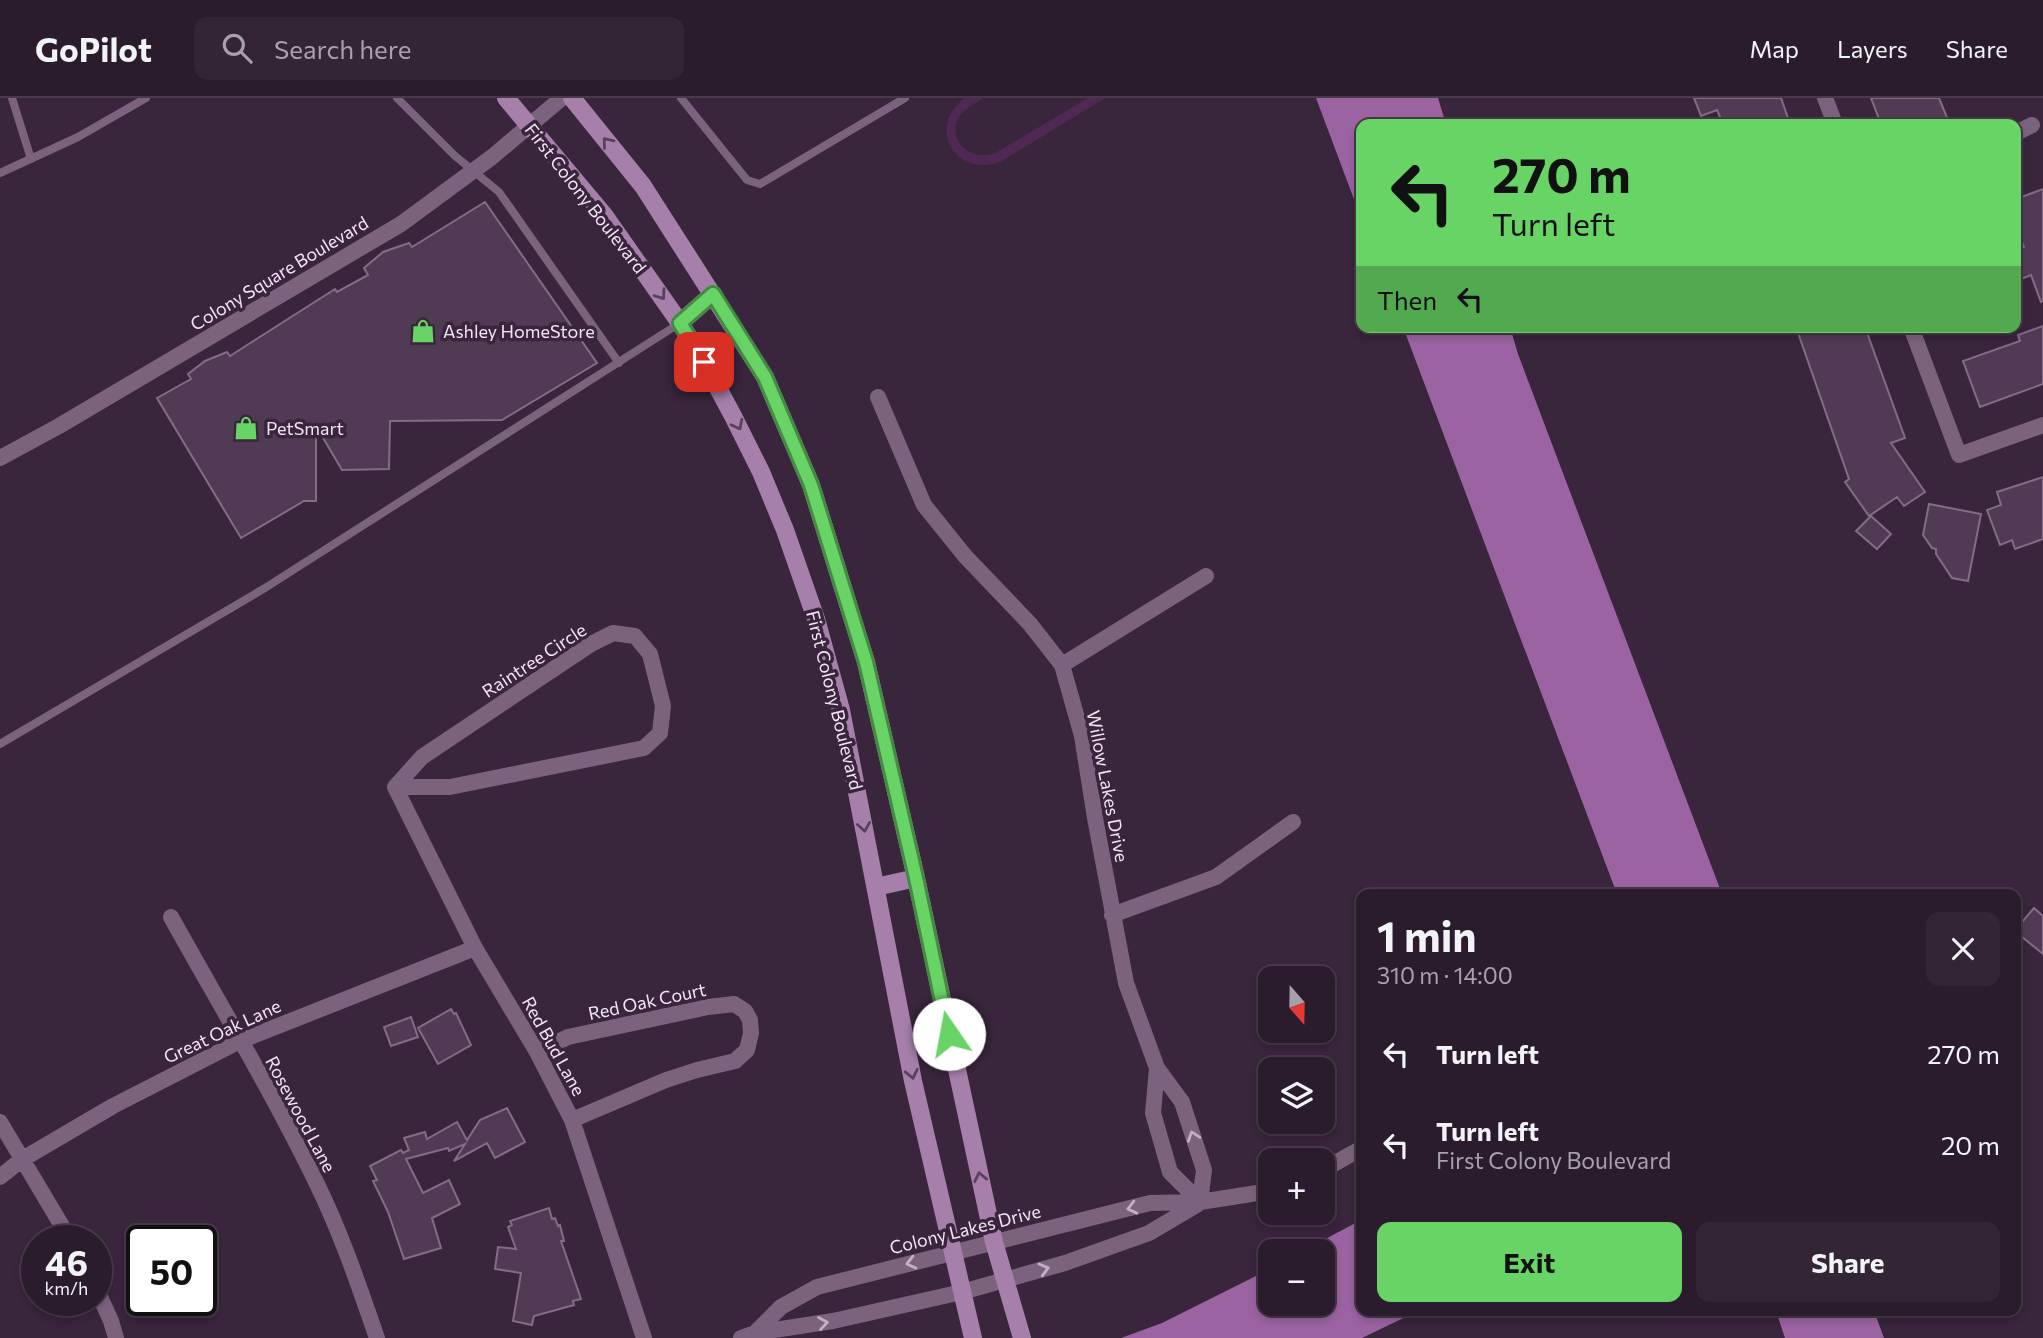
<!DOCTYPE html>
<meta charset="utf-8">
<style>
body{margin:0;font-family:Commissioner,sans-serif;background:#332535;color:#f1f3f6;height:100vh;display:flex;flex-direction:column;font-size:26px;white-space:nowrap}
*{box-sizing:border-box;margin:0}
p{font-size:23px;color:#a6a1aa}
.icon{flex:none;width:38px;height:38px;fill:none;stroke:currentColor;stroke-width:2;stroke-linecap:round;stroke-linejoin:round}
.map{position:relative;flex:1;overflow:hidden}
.side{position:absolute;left:1356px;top:791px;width:665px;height:427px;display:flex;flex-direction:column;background:#2b1c2d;border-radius:14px;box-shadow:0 4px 10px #0003,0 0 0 2px #473a49}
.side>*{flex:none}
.hud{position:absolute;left:1356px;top:21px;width:665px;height:214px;border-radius:14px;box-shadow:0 4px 10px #0003,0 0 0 2px #473a49;background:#68d465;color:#111;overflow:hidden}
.needle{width:46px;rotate:160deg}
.buttons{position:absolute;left:1258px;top:868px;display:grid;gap:14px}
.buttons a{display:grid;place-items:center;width:77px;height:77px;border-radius:14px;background:#2b1c2d;box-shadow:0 4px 10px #0003,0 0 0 2px #473a49;font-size:35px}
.speed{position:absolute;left:21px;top:1127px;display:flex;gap:14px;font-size:35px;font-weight:700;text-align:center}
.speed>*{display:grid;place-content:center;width:91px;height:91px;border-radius:50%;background:#2b1c2d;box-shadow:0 4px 10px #0003,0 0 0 2px #473a49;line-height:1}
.speed small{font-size:18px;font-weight:400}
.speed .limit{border:4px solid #111;border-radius:10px;background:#fff;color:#111}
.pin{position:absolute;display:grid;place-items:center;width:60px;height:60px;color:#fff;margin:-30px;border-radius:14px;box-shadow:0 4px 10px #0006}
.me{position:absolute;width:77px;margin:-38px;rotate:348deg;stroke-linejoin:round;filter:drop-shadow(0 0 5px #0008)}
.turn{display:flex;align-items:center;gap:24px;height:147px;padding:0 21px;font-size:32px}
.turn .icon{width:91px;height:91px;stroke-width:2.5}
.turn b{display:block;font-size:49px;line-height:60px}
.then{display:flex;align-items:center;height:66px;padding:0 21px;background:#0003;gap:14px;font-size:26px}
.round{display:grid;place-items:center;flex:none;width:74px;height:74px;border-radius:14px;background:#332535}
.headline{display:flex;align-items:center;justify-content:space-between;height:119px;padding:0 21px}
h1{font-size:42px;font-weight:700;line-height:52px}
.primary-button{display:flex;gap:14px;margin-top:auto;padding:14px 21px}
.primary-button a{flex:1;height:80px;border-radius:14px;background:#68d465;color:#111;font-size:28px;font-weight:700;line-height:80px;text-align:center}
.primary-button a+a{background:#332535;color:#f1f3f6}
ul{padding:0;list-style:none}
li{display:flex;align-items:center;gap:21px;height:91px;padding:0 21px}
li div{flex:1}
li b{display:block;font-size:26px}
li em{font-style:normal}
header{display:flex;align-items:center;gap:42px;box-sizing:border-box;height:98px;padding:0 35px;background:#2b1c2d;border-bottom:2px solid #473a49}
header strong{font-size:33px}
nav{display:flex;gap:38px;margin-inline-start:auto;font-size:24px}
.search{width:490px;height:63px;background:#332535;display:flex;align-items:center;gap:18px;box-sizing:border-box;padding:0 24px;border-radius:14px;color:#a6a1aa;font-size:26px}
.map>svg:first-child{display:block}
</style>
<header>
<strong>GoPilot</strong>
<div class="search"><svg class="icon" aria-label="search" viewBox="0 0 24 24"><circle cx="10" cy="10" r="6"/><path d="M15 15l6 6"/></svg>Search here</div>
<nav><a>Map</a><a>Layers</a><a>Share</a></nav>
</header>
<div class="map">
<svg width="2043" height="1240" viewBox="0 0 2043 1240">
<rect width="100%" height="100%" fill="#39253c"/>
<path fill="#4f2954" d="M965 0H984C976 5 967 9 961 16 943 41 972 66 997 54L1088 0H1105L1002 63C956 82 925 29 965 0Z"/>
<path fill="#9b63a2" d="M1316 0H1438L1446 26H1362L1361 120Z
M1403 229H1510L1518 256 1722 796H1617Z
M1361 1122 1362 1213H1418L1362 1240H1121L1162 1225 1270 1171V1206H1323V1153H1303Z
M1776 1213H1874L1884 1240H1785Z"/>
<path fill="#513b54" stroke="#846c87" stroke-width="2" d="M1694 0H1781L1788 20 1770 26H1723L1717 12 1701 18Z
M1871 0H1939L1948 22 1937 26H1881Z
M2043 91V203L2041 204 2031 177 2021 181 2016 170V152L2024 149 2016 130V101Z
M485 104 597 265 502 322 390 323 389 371 342 372 316 328V403H304L241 440 157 300 191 281 188 276 205 263 227 254 230 258 335 191 337 194 368 177 364 170 383 154 409 145 412 149Z
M2043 228V286L1980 309 1963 263 2020 243 2018 237Z
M1796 229H1865L1905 340 1891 345 1925 394 1904 408 1897 399 1869 418 1845 384 1849 381Z
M2043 379V441L2015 451 2012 442 2000 447 1987 412 2001 407 1997 394Z
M1929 406 1981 416 1968 483 1952 480 1936 456V451L1932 450 1923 437Z
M1871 418 1891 436 1877 451 1856 433Z
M2034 810 2043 818V856L2016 834V831Z
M451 911 454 916 456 915 471 947 438 966 418 930Z
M411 919 418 939 391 948 384 929Z
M507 1010 525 1044 495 1060 487 1045 454 1063 465 1046 449 1053 448 1050 406 1061 423 1095 449 1082 460 1106 432 1120 441 1150 404 1161 388 1114 373 1083 377 1082 370 1068 401 1052 403 1055 409 1052 404 1040 425 1034 427 1041 457 1024 467 1042 480 1022Z
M549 1110 552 1121 555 1120 558 1128 560 1127 564 1143H561L581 1201 573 1203 574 1207 534 1218 532 1227 513 1223 521 1175 495 1171 498 1149 516 1151 508 1129 512 1127 510 1123Z"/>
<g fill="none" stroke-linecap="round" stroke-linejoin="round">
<path stroke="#7b637d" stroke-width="8" d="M12 0 31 61
M397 0 454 57 499 94 619 265
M681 0 747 82 760 86 905 0
M0 75 78 39 146 0
M0 646 265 490 680 225"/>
<path stroke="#7b637d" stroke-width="16" d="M1825 0 1835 26
M2016 35 2032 27
M1911 229 1959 357 2043 327
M878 299 924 407 965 458 1030 526 1062 567 1082 638 1095 720 1126 885 1157 970 1182 1004 1204 1072 1200 1104
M0 360 59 328 401 126 492 59 562 0
M613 535 635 538 650 556 663 608 660 635 644 650 450 689H395L422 659 591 546Z
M1062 567 1206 478
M395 689 475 850 537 954 572 1022 644 1240
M1112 817 1216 779 1293 724
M171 819C220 907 273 995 317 1086 341 1135 359 1188 377 1240
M537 954 568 939 708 909 734 906 745 913 750 922 751 935 747 952 735 963 697 972 666 982 572 1022
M1157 970 1153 1015 1170 1074 1200 1104
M0 1024 71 1143
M1323 1072 1362 1050
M0 1079 21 1062 113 1008 240 943 475 850
M96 1190 111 1223 116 1240
M755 1235 781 1209 817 1189 1150 1105 1200 1104 1270 1093
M741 1240 755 1235 833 1223 962 1194 1065 1165 1149 1135 1198 1106"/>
<path stroke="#a680ab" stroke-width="18" d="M506 0 604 117 680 225 704 264 733 318 761 374 785 432 816 521 841 612 913 983 973 1240
M572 0 643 88 765 279 811 387 866 564 916 780 994 1144 1022 1240
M680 225 713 196
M876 789 916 780"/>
</g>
<defs><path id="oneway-chevron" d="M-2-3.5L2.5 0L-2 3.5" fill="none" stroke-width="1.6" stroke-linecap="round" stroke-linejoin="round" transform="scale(1.75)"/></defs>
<g stroke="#5a405d">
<use href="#oneway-chevron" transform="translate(607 44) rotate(-129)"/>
<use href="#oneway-chevron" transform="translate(661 197) rotate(55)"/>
<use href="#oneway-chevron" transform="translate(738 327) rotate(63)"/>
<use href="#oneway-chevron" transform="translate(864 729) rotate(81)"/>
<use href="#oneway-chevron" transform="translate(912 976) rotate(78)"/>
<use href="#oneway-chevron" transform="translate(980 1079) rotate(-102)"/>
</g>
<g stroke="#c2b0c4">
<use href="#oneway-chevron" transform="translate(1193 1038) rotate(-108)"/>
<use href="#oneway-chevron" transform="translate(1132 1110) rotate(166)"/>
<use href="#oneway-chevron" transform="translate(911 1165) rotate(166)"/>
<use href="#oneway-chevron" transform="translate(1044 1171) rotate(-15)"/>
<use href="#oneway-chevron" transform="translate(823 1225) rotate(-9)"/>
</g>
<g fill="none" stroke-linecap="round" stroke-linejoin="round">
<g stroke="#448a42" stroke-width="18">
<path id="route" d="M704 264 680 225 713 196 765 279 811 387 866 564 916 780 949 936"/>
</g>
<use href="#route" stroke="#68d465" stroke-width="12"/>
</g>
<defs>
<g id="shop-bare" transform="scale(1.89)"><path d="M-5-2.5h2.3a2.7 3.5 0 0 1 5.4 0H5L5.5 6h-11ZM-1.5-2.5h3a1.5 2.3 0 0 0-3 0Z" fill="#68d465" stroke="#39253c" stroke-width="2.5" paint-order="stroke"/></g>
</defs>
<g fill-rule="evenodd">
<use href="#shop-bare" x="423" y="233"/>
<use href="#shop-bare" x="246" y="330"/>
</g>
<g text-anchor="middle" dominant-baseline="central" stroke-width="7" stroke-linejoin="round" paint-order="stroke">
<g font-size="18" fill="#f1e4f3" stroke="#39253c">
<text transform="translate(586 100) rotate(52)">First Colony Boulevard</text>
<text transform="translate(279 175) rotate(-31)">Colony Square Boulevard</text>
<text transform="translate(534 562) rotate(-33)">Raintree Circle</text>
<text transform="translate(835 602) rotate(76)">First Colony Boulevard</text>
<text transform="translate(1108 688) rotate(79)">Willow Lakes Drive</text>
<text transform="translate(647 903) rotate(-12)">Red Oak Court</text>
<text transform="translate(222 933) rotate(-25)">Great Oak Lane</text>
<text transform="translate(554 948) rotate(61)">Red Bud Lane</text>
<text transform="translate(301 1016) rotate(62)">Rosewood Lane</text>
<text transform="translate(965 1131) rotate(-14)">Colony Lakes Drive</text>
</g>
<g font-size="18" fill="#f1e4f3" stroke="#39253c" text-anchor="start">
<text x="443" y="233">Ashley HomeStore</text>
<text x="266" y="330">PetSmart</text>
</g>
</g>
</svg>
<div class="buttons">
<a><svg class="needle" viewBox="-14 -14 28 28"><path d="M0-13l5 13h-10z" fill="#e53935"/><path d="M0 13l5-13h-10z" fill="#a6a1aa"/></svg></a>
<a><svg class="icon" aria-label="layers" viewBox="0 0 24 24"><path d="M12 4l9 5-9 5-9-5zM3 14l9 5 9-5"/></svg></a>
<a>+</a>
<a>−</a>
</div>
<div class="speed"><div>46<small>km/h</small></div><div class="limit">50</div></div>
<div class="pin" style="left:704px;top:264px;background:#d93025"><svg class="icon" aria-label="arrive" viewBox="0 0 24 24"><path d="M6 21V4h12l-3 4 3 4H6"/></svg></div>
<svg class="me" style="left:949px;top:936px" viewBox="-20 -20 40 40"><circle r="19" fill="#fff"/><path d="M0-13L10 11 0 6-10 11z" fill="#68d465"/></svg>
<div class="hud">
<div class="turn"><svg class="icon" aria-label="left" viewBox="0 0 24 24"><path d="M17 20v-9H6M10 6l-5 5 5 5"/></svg><div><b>270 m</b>Turn left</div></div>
<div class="then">Then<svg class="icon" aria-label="left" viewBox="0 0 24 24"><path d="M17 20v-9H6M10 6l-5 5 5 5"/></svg></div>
</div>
<section class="side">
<div class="headline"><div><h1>1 min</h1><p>310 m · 14:00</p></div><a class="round"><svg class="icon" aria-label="close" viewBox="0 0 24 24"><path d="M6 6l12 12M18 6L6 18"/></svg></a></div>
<ul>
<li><svg class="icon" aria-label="left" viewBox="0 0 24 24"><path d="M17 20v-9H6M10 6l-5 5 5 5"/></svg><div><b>Turn left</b></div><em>270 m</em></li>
<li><svg class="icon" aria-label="left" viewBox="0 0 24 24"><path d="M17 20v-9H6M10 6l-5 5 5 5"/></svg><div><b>Turn left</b><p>First Colony Boulevard</p></div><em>20 m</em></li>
</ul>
<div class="primary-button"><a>Exit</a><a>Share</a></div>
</section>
</div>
